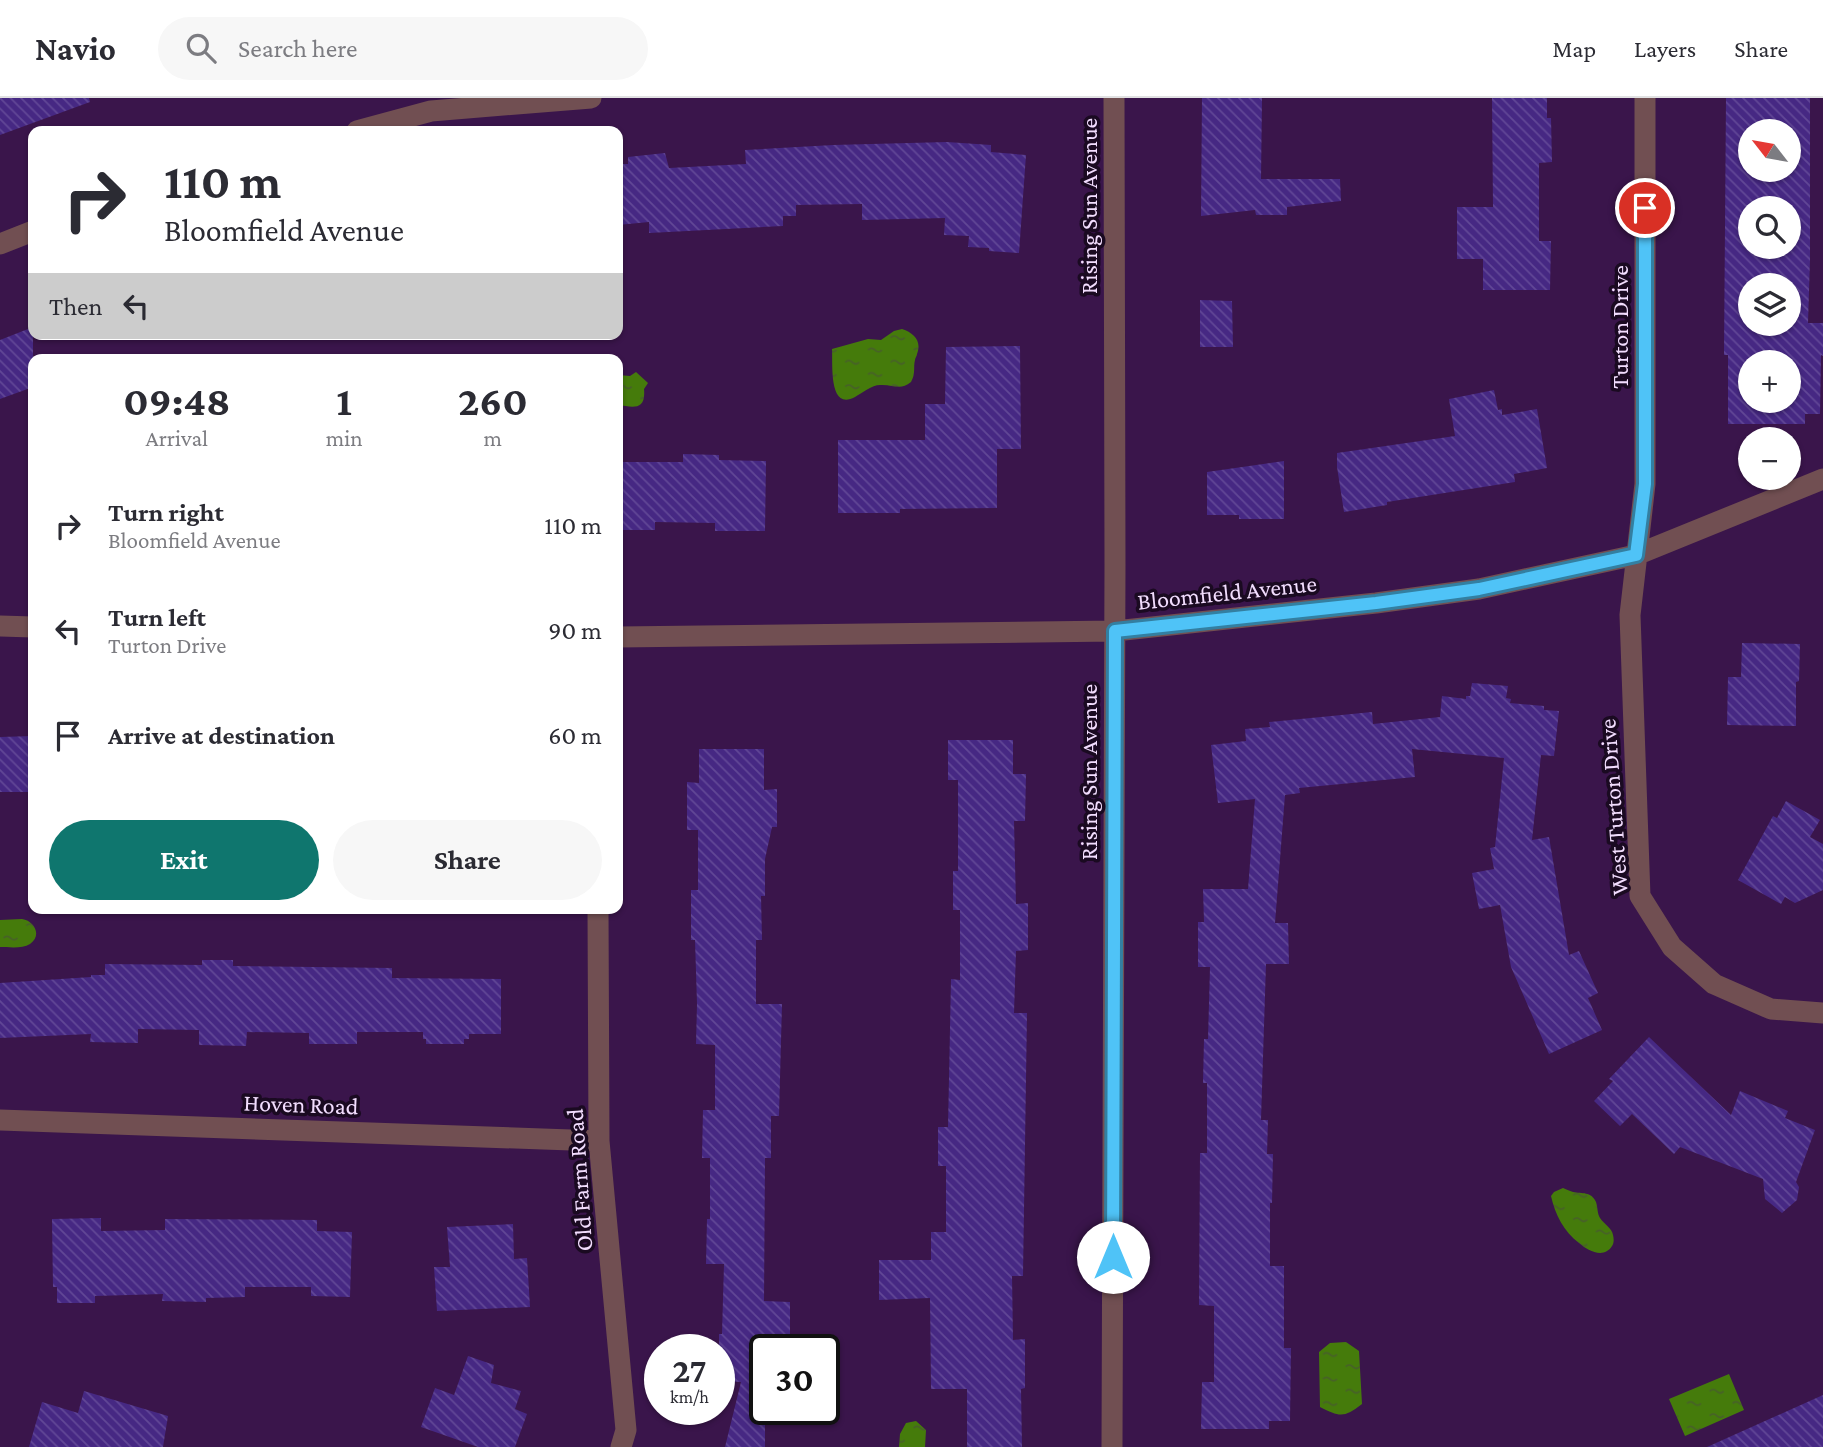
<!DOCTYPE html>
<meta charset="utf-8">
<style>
body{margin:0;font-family:"Crimson Pro",serif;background:#f7f7f7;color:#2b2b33;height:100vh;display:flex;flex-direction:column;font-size:26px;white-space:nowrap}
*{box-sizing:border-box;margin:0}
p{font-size:23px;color:#7c7c81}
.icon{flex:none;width:38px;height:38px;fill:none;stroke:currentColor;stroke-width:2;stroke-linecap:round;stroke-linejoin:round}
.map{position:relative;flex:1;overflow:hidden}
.drawer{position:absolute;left:28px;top:256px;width:595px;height:560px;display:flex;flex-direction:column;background:#fff;border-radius:14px;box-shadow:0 2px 5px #0004}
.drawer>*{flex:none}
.hud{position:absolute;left:28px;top:28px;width:595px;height:214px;border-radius:14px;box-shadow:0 2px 5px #0004;background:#fff;color:#2b2b33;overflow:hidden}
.needle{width:46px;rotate:301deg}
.buttons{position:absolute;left:1738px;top:21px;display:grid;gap:14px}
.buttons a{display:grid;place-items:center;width:63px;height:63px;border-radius:50%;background:#fff;box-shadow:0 2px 5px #0004;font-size:35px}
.speed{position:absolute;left:644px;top:1236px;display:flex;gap:14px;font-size:35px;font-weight:700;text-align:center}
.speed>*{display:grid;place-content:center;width:91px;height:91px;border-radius:50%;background:#fff;box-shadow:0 2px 5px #0004;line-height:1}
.speed small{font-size:18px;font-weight:400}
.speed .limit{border:4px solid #111;border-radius:10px;background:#fff;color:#111}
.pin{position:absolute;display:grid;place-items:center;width:60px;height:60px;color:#fff;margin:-30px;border:4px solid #fff;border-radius:50%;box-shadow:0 2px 7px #0007}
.me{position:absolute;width:77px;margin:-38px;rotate:0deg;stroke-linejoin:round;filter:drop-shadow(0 0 5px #0008)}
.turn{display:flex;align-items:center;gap:24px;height:147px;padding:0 21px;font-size:32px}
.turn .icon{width:91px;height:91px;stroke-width:2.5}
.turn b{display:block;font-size:49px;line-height:60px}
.then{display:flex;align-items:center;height:66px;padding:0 21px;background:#0003;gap:14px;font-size:26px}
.eta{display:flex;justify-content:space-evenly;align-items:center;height:119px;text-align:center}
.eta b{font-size:42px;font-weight:700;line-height:49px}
.cta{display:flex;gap:14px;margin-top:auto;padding:14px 21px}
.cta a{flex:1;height:80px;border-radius:42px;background:#0f766e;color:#fff;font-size:28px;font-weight:700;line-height:80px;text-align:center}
.cta a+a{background:#f7f7f7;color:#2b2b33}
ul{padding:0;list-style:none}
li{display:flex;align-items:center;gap:21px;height:105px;padding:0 21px}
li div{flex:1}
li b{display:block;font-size:26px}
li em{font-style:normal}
header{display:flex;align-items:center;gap:42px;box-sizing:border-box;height:98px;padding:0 35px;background:#fff;border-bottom:2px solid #e1e1e2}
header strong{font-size:33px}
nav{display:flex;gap:38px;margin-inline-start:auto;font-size:24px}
.search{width:490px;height:63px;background:#f7f7f7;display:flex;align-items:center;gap:18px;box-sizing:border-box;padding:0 24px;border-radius:38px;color:#7c7c81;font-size:26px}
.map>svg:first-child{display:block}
</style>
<header>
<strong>Navio</strong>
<div class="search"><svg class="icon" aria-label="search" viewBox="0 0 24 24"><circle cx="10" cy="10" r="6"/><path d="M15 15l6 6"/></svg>Search here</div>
<nav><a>Map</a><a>Layers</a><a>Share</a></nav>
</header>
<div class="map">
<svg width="1823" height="1349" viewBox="0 0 1823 1349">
<defs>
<pattern id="water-ripples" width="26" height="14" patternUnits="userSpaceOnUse" patternTransform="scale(1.75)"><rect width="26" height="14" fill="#457b0b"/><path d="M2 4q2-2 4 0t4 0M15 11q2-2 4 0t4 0" fill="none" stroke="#476128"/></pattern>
<pattern id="building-back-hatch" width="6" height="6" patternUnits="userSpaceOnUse" patternTransform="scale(1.75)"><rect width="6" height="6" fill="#462883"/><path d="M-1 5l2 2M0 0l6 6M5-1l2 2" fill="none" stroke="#614796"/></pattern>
</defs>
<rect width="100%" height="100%" fill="#3a154b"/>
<path fill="url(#water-ripples)" d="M902 231C914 235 922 243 917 256 917 258 915 260 915 262 913 270 916 275 911 284 900 293 893 286 880 287 872 287 862 295 855 299 828 314 833 264 832 251L868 241 881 242 894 233Z
M636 274 648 285 644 291C646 313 633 309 618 307V277L630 278Z
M22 821C35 823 42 838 30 846 22 851 9 849 0 849V822Z
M1563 1090C1566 1091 1569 1093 1573 1094 1582 1096 1591 1093 1596 1104 1598 1110 1597 1115 1600 1120 1604 1126 1612 1130 1613 1137 1614 1141 1614 1145 1612 1148 1604 1161 1588 1153 1579 1145 1564 1134 1555 1116 1551 1098L1554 1094Z
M1346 1244 1359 1253 1362 1306C1344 1320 1340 1319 1320 1309L1319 1254 1330 1245Z
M1729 1276 1744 1312 1685 1338 1669 1301Z
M916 1323 926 1332 925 1349H899L900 1336 906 1325Z"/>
<path fill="url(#building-back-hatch)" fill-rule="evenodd" d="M0 0H89L90 4 0 37Z
M1202 0H1262L1261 81H1340L1341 103 1287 109V117H1256L1255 112 1201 118Z
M1492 0H1547V20H1551L1552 64 1539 65V143H1551L1550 192H1483V161H1457V109H1493Z
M1726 0H1810V162L1808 225H1823V258L1821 257 1820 316H1805V326H1728V257H1724ZM1750 33H1788V72H1750ZM1750 110H1788V149H1750ZM1750 187H1788V226H1750ZM1750 264H1788V303H1750Z
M947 44 991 47V54L1026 57 1019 155 989 153V150L968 149 969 138 944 137 945 120 862 122V106L796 107V118H783V128L649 135V124L618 127V71H623V66H628V59L665 55 669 70 746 66 745 52 833 47Z
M1200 202 1232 203 1233 249H1200Z
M33 229V289L0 301V242Z
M1020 248 1021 351H997V410L900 411V415H838V342H925V306H945L946 249Z
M1494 292 1498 312 1502 311V317L1537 311 1547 370 1514 376 1515 384 1387 404V407L1344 414 1337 369V355L1455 338 1449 301Z
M683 356 719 357V362L766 363 765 433H715V425L655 424V432H618V364H683Z
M1284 363V421H1239V417H1207V374Z
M1742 545 1800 546 1799 583 1796 584V628L1727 627 1728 579H1741Z
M1472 585 1508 588 1506 600 1511 601 1510 605 1544 608V612L1559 613 1554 658 1541 657 1532 742 1549 739 1569 857 1579 853 1598 895 1588 900 1602 932 1549 956 1511 869 1500 807 1479 811 1472 775 1494 771 1490 750 1495 749 1504 660 1412 651 1415 679 1299 690 1300 695 1285 697 1275 825H1288L1289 866H1266L1261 1022H1268L1267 1056H1273L1272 1105H1270V1168H1284V1250H1291L1290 1323H1269V1331H1201L1202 1284H1214V1208L1199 1207 1200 1055H1207V985H1203L1204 941H1208L1210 869H1198V824H1204L1203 791H1248L1255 701 1218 705 1211 647 1246 643 1245 631 1270 629 1269 624 1372 614 1373 626 1440 619 1442 598 1466 601V598H1470Z
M33 638V694H0V639Z
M948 642H1013V676H1026L1025 723H1014L1016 806 1028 805V852L1016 853 1014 915H1027L1023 1178H1012L1013 1242 1025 1241V1290L1021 1291 1022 1349H967V1291H931L930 1200 879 1202V1162H931V1134H946V1068H938V1029H948L951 881 960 882V812H953V773H958V682H948Z
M699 651H764V692L777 691V729H772L765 761V798H761L762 842H756V906H782L779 1018H771V1060H765L764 1203 790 1204V1242H779V1251H765V1349H725L741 1284 719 1283V1236H722L724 1166H706L707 1121H710V1060H702L703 1012H715V947L696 946 697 906 695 842H691V792H698V732H687V684L699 685Z
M1786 703 1820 722 1810 739 1823 746V792L1795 805 1785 799 1781 806 1738 782 1773 718 1777 720Z
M202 862H233V868L392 870V880L501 881V936H469V941H464V946H426V941H423V934H357V946H309V935L247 934 246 948 199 947V932L138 931V945L90 944 91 936 0 940V885L91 879V877H105V866L202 867Z
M1649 939 1731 1017 1740 993 1788 1013 1785 1020 1815 1032 1796 1084 1799 1089 1797 1102 1782 1115 1765 1101 1763 1081 1680 1049 1674 1056 1632 1016 1620 1028 1594 1003 1613 983 1609 981Z
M101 1120V1133L165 1132V1121L317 1122V1133L352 1134 350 1199 311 1198V1189H245V1199L206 1200V1204L162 1203 163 1196 95 1198V1205H57V1189H53L52 1121Z
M513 1126 514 1161 527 1160 530 1209 437 1213 434 1169H450L447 1129Z
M468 1258 494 1267 491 1285 521 1293 515 1311 527 1316 515 1349H478L421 1329 435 1290 454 1297Z
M84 1293 168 1318 163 1349H29L42 1304 78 1315Z
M1823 1297V1349H1707Z"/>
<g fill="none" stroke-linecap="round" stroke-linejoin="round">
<path stroke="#714f52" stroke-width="21" d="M1645 0V386L1630 517 1640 798 1672 849 1714 886 1771 911 1823 915
M357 33 431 13 591 0
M0 146 33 133
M0 528 33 529
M618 539 1115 533 1376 505 1479 491 1636 457 1823 381
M598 810 599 1043 626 1332 621 1349
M0 1022 599 1043
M1112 1349 1115 466 1114 0"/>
</g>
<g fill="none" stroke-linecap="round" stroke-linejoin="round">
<g stroke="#337fa1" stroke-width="18">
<path id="route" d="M1113 1159 1115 533 1376 505 1479 491 1636 457 1645 386V110"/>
</g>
<use href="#route" stroke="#4fc3f7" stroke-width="12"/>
</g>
<g text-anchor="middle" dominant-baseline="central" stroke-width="7" stroke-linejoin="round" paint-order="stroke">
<g font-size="24" fill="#f2ddfe" stroke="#1a0a21">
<text transform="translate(1088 108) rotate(-90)">Rising Sun Avenue</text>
<text transform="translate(1619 229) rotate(-90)">Turton Drive</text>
<text transform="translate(1227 494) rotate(-6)">Bloomfield Avenue</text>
<text transform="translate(1088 674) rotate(-90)">Rising Sun Avenue</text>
<text transform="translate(1613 709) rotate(-94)">West Turton Drive</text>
<text transform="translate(301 1006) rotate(2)">Hoven Road</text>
<text transform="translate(579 1082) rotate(-94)">Old Farm Road</text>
</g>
</g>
</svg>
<div class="buttons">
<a><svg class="needle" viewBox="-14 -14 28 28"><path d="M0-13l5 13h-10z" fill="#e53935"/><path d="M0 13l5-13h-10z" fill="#7c7c81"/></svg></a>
<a><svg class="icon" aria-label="search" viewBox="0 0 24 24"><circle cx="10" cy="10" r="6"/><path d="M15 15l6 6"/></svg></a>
<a><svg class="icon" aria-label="layers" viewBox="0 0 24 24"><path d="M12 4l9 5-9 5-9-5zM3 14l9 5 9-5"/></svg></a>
<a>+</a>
<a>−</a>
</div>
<div class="speed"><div>27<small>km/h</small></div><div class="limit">30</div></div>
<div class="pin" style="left:1645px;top:110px;background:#d93025"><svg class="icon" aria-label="arrive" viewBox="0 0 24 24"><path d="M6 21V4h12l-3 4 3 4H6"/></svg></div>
<svg class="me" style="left:1113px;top:1159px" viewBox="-20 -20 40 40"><circle r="19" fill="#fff"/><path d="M0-13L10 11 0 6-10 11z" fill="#4fc3f7"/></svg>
<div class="hud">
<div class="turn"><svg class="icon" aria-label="right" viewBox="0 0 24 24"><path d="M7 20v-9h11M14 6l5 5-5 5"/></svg><div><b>110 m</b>Bloomfield Avenue</div></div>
<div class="then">Then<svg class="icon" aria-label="left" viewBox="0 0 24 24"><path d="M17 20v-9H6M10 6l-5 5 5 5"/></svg></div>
</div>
<section class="drawer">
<div class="eta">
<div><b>09:48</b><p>Arrival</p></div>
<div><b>1</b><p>min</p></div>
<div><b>260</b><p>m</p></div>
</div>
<ul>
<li><svg class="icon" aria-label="right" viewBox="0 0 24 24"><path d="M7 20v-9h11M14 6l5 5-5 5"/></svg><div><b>Turn right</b><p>Bloomfield Avenue</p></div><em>110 m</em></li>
<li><svg class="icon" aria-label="left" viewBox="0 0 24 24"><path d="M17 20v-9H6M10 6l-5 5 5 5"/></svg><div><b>Turn left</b><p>Turton Drive</p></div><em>90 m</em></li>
<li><svg class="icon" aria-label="arrive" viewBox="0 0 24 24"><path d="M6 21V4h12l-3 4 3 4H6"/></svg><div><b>Arrive at destination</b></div><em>60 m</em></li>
</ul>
<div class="cta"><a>Exit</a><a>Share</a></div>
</section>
</div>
